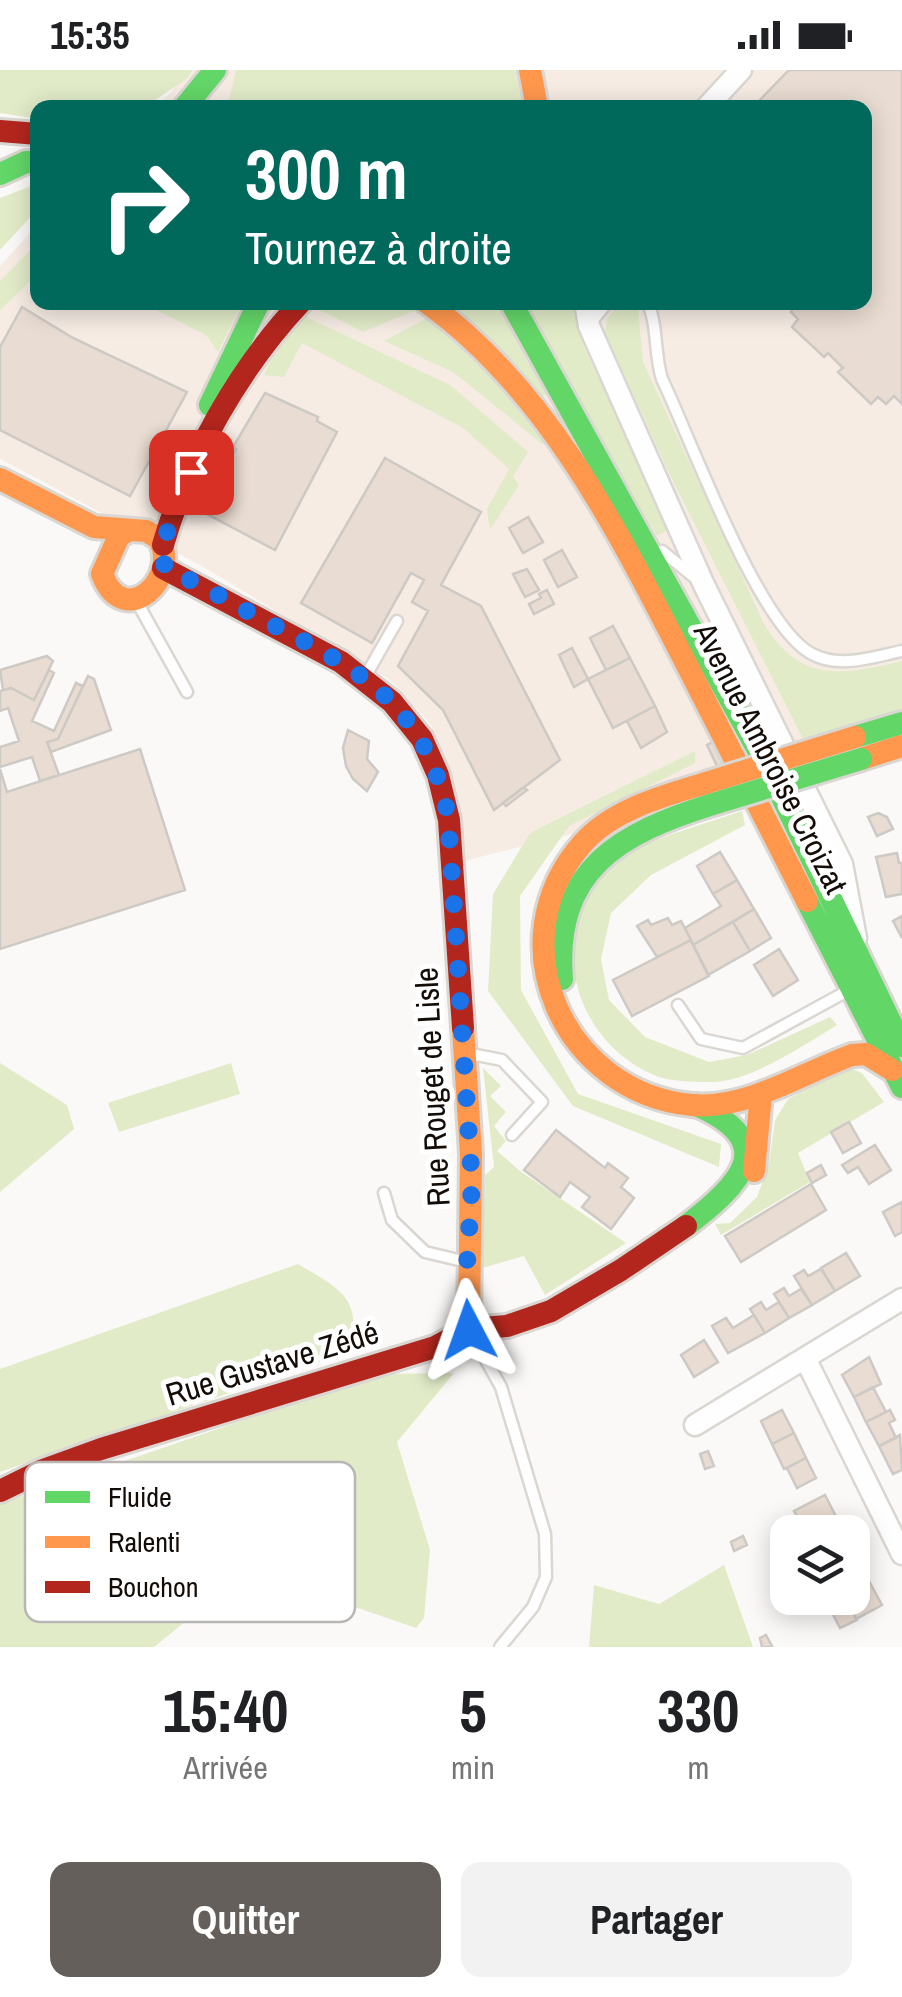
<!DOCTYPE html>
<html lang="fr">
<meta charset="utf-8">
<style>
body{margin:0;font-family:"Archivo Narrow",sans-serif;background:#f2f2f2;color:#202124;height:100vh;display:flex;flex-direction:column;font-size:38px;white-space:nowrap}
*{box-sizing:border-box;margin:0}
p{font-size:32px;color:#757577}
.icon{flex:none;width:55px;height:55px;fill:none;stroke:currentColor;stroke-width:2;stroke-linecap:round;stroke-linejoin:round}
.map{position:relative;height:1577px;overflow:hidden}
.sheet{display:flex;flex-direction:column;background:#fff;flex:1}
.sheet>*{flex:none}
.hud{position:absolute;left:30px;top:30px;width:842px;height:210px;border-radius:20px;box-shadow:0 5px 25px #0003;background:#00695c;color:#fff;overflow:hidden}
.buttons{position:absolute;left:770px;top:1445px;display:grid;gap:20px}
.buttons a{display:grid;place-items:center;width:100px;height:100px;border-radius:20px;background:#fff;box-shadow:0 5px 25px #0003;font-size:50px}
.pin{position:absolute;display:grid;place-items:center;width:85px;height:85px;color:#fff;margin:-42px;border-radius:20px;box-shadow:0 5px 15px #0006}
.me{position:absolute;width:110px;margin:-55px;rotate:356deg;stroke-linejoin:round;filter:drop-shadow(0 0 8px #0008)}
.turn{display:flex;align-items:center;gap:35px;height:210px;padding:0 50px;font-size:45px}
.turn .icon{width:130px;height:130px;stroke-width:2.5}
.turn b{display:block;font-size:70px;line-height:85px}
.eta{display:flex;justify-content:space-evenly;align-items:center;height:170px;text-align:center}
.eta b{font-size:60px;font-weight:700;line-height:70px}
.cta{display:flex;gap:20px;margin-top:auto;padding:20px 50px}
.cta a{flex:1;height:115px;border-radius:20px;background:#645f5b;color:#fff;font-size:40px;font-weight:700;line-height:115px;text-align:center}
.cta a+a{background:#f2f2f2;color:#202124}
.status{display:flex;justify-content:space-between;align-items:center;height:70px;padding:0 50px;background:#fff;direction:ltr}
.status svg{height:28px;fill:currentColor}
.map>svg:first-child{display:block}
</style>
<div class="status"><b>15:35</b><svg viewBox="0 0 49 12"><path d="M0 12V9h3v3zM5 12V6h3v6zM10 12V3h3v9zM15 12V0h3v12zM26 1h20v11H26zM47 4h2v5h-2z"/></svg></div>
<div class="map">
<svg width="902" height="1577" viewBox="0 0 902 1577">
<rect width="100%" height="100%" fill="#fbf9f7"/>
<path fill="#f6ece4" d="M184 0H902V654L601 757 464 791 431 655 390 610 205 498 0 389V196L37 155 38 232H865V38L156 37 172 21Z"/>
<path fill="#e1ebc8" d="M0 0H192L188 8 145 37 38 38 37 49 0 43Z
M236 0H515L523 38H227Z
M31 116H37V140L0 180V128Z
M37 173V205L0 240V211Z
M315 232H402L416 240 363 262 310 235Z
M142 233H242L218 282 206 265Z
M470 233H499L546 325 542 326 457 239Z
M522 233H580L583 275 670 459 657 466Z
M630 233 638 239 643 292 764 554C801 614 842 605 902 591V641L804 671 669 403 605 262 607 249 619 234Z
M304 246 450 315 528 382 513 407 519 415 490 460 487 439 509 399 463 358 302 273 284 307 264 305 277 278Z
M429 247 500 317 544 373 542 374 453 302 384 271Z
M695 681V693L569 756 520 826 521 920 578 1024 721 1074 719 1097 573 1036 488 921 493 824 530 763Z
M742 741 745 755 651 805 611 843 601 889 609 930 645 967 709 992 747 985 830 947 837 955C804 975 753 1010 714 1012 697 1012 669 1012 654 1005 591 978 558 908 580 842 587 821 611 798 629 784 646 770 717 750 742 741Z
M0 993 67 1035 74 1059 0 1122Z
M231 993 240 1024 119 1062 108 1033Z
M847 997 862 1003 884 1032 798 1083 810 1112 721 1165 715 1154 730 1153 757 1127 769 1094 775 1050 788 1029Z
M483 998 501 1016 490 1026 506 1042 494 1056 506 1071 497 1081 520 1101 626 1173 545 1225 524 1186 482 1198 485 1105 494 1097Z
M298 1194C340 1219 362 1227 351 1281L0 1402V1299Z
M454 1303 397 1372 430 1480 424 1548 416 1558 222 1491 214 1504 212 1530 154 1577H0V1434L377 1304Z
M724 1495 753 1577H589L594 1515 659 1534Z"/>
<path fill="#e9dcd2" stroke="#cdc9c4" stroke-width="2.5" d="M789 0H902V334L894 326 886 334 878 327 871 334 838 302 843 298 828 283 824 287 792 257 798 249 791 242 797 232H865V38H752Z
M22 237 73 268 187 322 130 426 0 360V277Z
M265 323 318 347 317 351 337 362 275 480 203 442 219 412 216 410 236 379 233 377Z
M385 388 481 442 441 515 481 536 560 690 494 740 443 640 398 596 428 541 412 532 424 510 411 503 372 573 301 533Z
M528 447 543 472 523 483 509 458Z
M562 480 577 507 558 517 544 490Z
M527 499 539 520 525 527 513 504Z
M547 520 554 534 534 544 529 534 541 528 539 524Z
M613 556 630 588 606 600 590 568Z
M572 578 588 609 574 617 559 585Z
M47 586 53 591 34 630 11 618 3 620 0 600Z
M630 588 655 636 613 658 588 609Z
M49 600 54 603 32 651 54 661 76 613 83 616 58 669 47 672 59 705 40 711 32 687 0 697V677L19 671 8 638 0 641V621L11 618 34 630Z
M88 606 94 609 111 660 51 682 47 672 58 669Z
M655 636 667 662 641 678 627 651Z
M348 660 369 671 367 689 378 702 367 721 353 709 346 696 343 678Z
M713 672 723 695 718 698 707 675Z
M140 679 185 820 0 879V699L7 722Z
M524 717 527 720 506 736 503 733Z
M878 743 887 747 893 759 877 766 868 747Z
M720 782 737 810 713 824 697 796Z
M897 783 899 793H902V824L886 827 876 787Z
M737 810 754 839 693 875 685 858 721 836 713 824Z
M754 839 771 868 750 881 733 852Z
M902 846V868L893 851Z
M668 848 672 855 681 851 691 870 657 887 637 856 648 850 651 855Z
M733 852 750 881 708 905 693 875Z
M691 870 709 906 632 946 613 910Z
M779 879 798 910 773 926 754 895Z
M849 1052 861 1073 843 1083 831 1062Z
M556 1060 605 1098 608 1093 628 1108 621 1117 634 1128 611 1159 582 1137 590 1127 570 1112 560 1127 524 1100Z
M875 1075 891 1100 869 1114 858 1097 848 1103 842 1095Z
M821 1095 826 1105 812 1113 807 1103Z
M811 1114 826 1140 741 1192 725 1166Z
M902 1132V1162L895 1166 883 1142Z
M846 1183 860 1206 835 1221 821 1198Z
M821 1199 835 1221 812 1235 794 1206 804 1200 808 1206Z
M784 1218 789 1226 801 1219 812 1235 789 1248 774 1224Z
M761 1232 766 1240 779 1232 789 1248 765 1263 750 1239Z
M754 1245 765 1263 728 1283 712 1256 726 1248 733 1258Z
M704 1270 718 1292 694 1307 681 1285Z
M869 1287 881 1314 854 1327 842 1305Z
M873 1317 886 1342 866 1352 854 1327Z
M782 1340 794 1363 772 1374 761 1351Z
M890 1340 895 1350 889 1353 896 1368 879 1376 866 1352Z
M794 1363 806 1388 784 1399 772 1374Z
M900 1365 902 1400 893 1404 879 1376Z
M708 1381 714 1396 705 1399 700 1384Z
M806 1388 816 1408 797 1418 787 1398Z
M825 1425 844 1462H808L803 1454 813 1450 812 1447 801 1453 794 1441Z
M743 1466 747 1475 734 1481 731 1472Z
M857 1487 869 1511 852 1520V1489Z
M869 1511 882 1535 856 1549 845 1528H852V1520Z
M839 1528H845L857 1550 840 1558 827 1533Z
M766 1565 772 1576 770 1577H762L760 1568Z"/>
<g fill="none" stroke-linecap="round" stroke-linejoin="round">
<g stroke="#dad6d1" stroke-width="15">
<path id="lane" d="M647 232C658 252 654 285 662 309 691 369 758 556 812 584 840 599 872 587 902 581
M592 251 608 232
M662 481 699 511
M137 532 187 622
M365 607 397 551
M678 935 701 969 743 978 851 919
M466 983 502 990 542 1032 512 1065
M384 1123 392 1150 425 1182 467 1192
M472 1265 501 1317 545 1464 546 1507 533 1537 500 1577"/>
</g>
<g stroke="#dad6d1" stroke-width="25">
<path id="street" d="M706 38 741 0
M585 232 589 256 704 515 842 794 856 868
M806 1290 902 1484
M695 1355 902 1229"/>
</g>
<g stroke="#dad6d1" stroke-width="28">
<path id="fast" d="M184 38 215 0
M0 104 26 92H38
M511 232 768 698 902 976
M210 335 259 232
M855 667 902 653
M807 831 902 1017
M562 909C553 799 620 763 713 734
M686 1156C739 1116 783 1073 696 1035"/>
</g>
<g stroke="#dad6d1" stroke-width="28">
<path id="slow" d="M530 0 537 38
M426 232C552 322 624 473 693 607 731 682 769 756 807 831
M0 409 94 457 146 461 158 468C183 506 124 563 102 504L119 466 128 461
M861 689 902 676
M706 713C664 726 613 739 583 773 495 872 564 1023 692 1035 747 1040 802 1003 852 985L866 984 892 1000
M463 958 471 1084 469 1259
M754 1101 761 1024"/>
</g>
<g stroke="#dad6d1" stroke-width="28">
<path id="jam" d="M0 61 38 64
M163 475C188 388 239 298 301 232
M163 498 341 592 392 632 422 669 438 705 449 750 463 958
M0 1421 43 1400 101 1379 435 1277 469 1259 507 1256 551 1241 621 1200 686 1156"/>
</g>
<use href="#lane" stroke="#fefefe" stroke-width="10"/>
<use href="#street" stroke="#fefefe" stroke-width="20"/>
<use href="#fast" stroke="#63d668" stroke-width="22"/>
<use href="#slow" stroke="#ff974d" stroke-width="22"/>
<use href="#jam" stroke="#b3261e" stroke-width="22"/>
<g stroke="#dad6d1" stroke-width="28" stroke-linecap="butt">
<path id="fast-bridge" d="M713 734 861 689"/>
</g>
<g stroke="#dad6d1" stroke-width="28" stroke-linecap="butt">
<path id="slow-bridge" d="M706 713 855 667"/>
</g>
<use href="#fast-bridge" stroke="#63d668" stroke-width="22"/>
<use href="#slow-bridge" stroke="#ff974d" stroke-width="22"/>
</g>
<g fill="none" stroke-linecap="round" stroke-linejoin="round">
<path stroke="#1a73e8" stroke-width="18" stroke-dasharray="0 32.4" d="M191 402 168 454 164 498C197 512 228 531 260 548 357 599 424 630 448 746L472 1113 466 1211 469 1260"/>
</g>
<g text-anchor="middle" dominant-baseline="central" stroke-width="10" stroke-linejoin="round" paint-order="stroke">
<g font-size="32" fill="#130c07" stroke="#fff">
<text transform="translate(771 688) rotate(63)">Avenue Ambroise Croizat</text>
<text transform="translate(432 1017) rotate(-93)">Rue Rouget de Lisle</text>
<text transform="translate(272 1293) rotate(-17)">Rue Gustave Zédé</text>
</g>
</g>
<rect x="25" y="1392" width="330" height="160" rx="15" fill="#fff" stroke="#b8b6b5" stroke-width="2.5"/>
<rect x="45" y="1421" width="45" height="12" fill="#63d668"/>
<rect x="45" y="1466" width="45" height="12" fill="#ff974d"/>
<rect x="45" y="1511" width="45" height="12" fill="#b3261e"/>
<g font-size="28" fill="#130c07">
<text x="108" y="1437">Fluide</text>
<text x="108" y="1482">Ralenti</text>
<text x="108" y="1527">Bouchon</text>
</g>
</svg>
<div class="buttons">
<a><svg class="icon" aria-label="layers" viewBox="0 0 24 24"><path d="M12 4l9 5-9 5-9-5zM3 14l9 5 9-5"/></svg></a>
</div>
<div class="pin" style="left:191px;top:402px;background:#d93025"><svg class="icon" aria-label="arrive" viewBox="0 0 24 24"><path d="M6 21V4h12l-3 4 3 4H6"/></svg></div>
<svg class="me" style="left:469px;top:1260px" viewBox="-20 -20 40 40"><path d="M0-17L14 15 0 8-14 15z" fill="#1a73e8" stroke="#fff" stroke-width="4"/></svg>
<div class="hud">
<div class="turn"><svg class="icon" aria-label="right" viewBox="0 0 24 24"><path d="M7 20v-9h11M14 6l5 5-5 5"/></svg><div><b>300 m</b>Tournez à droite</div></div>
</div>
</div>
<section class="sheet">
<div class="eta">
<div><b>15:40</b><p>Arrivée</p></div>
<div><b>5</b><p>min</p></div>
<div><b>330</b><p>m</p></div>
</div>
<div class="cta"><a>Quitter</a><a>Partager</a></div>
</section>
